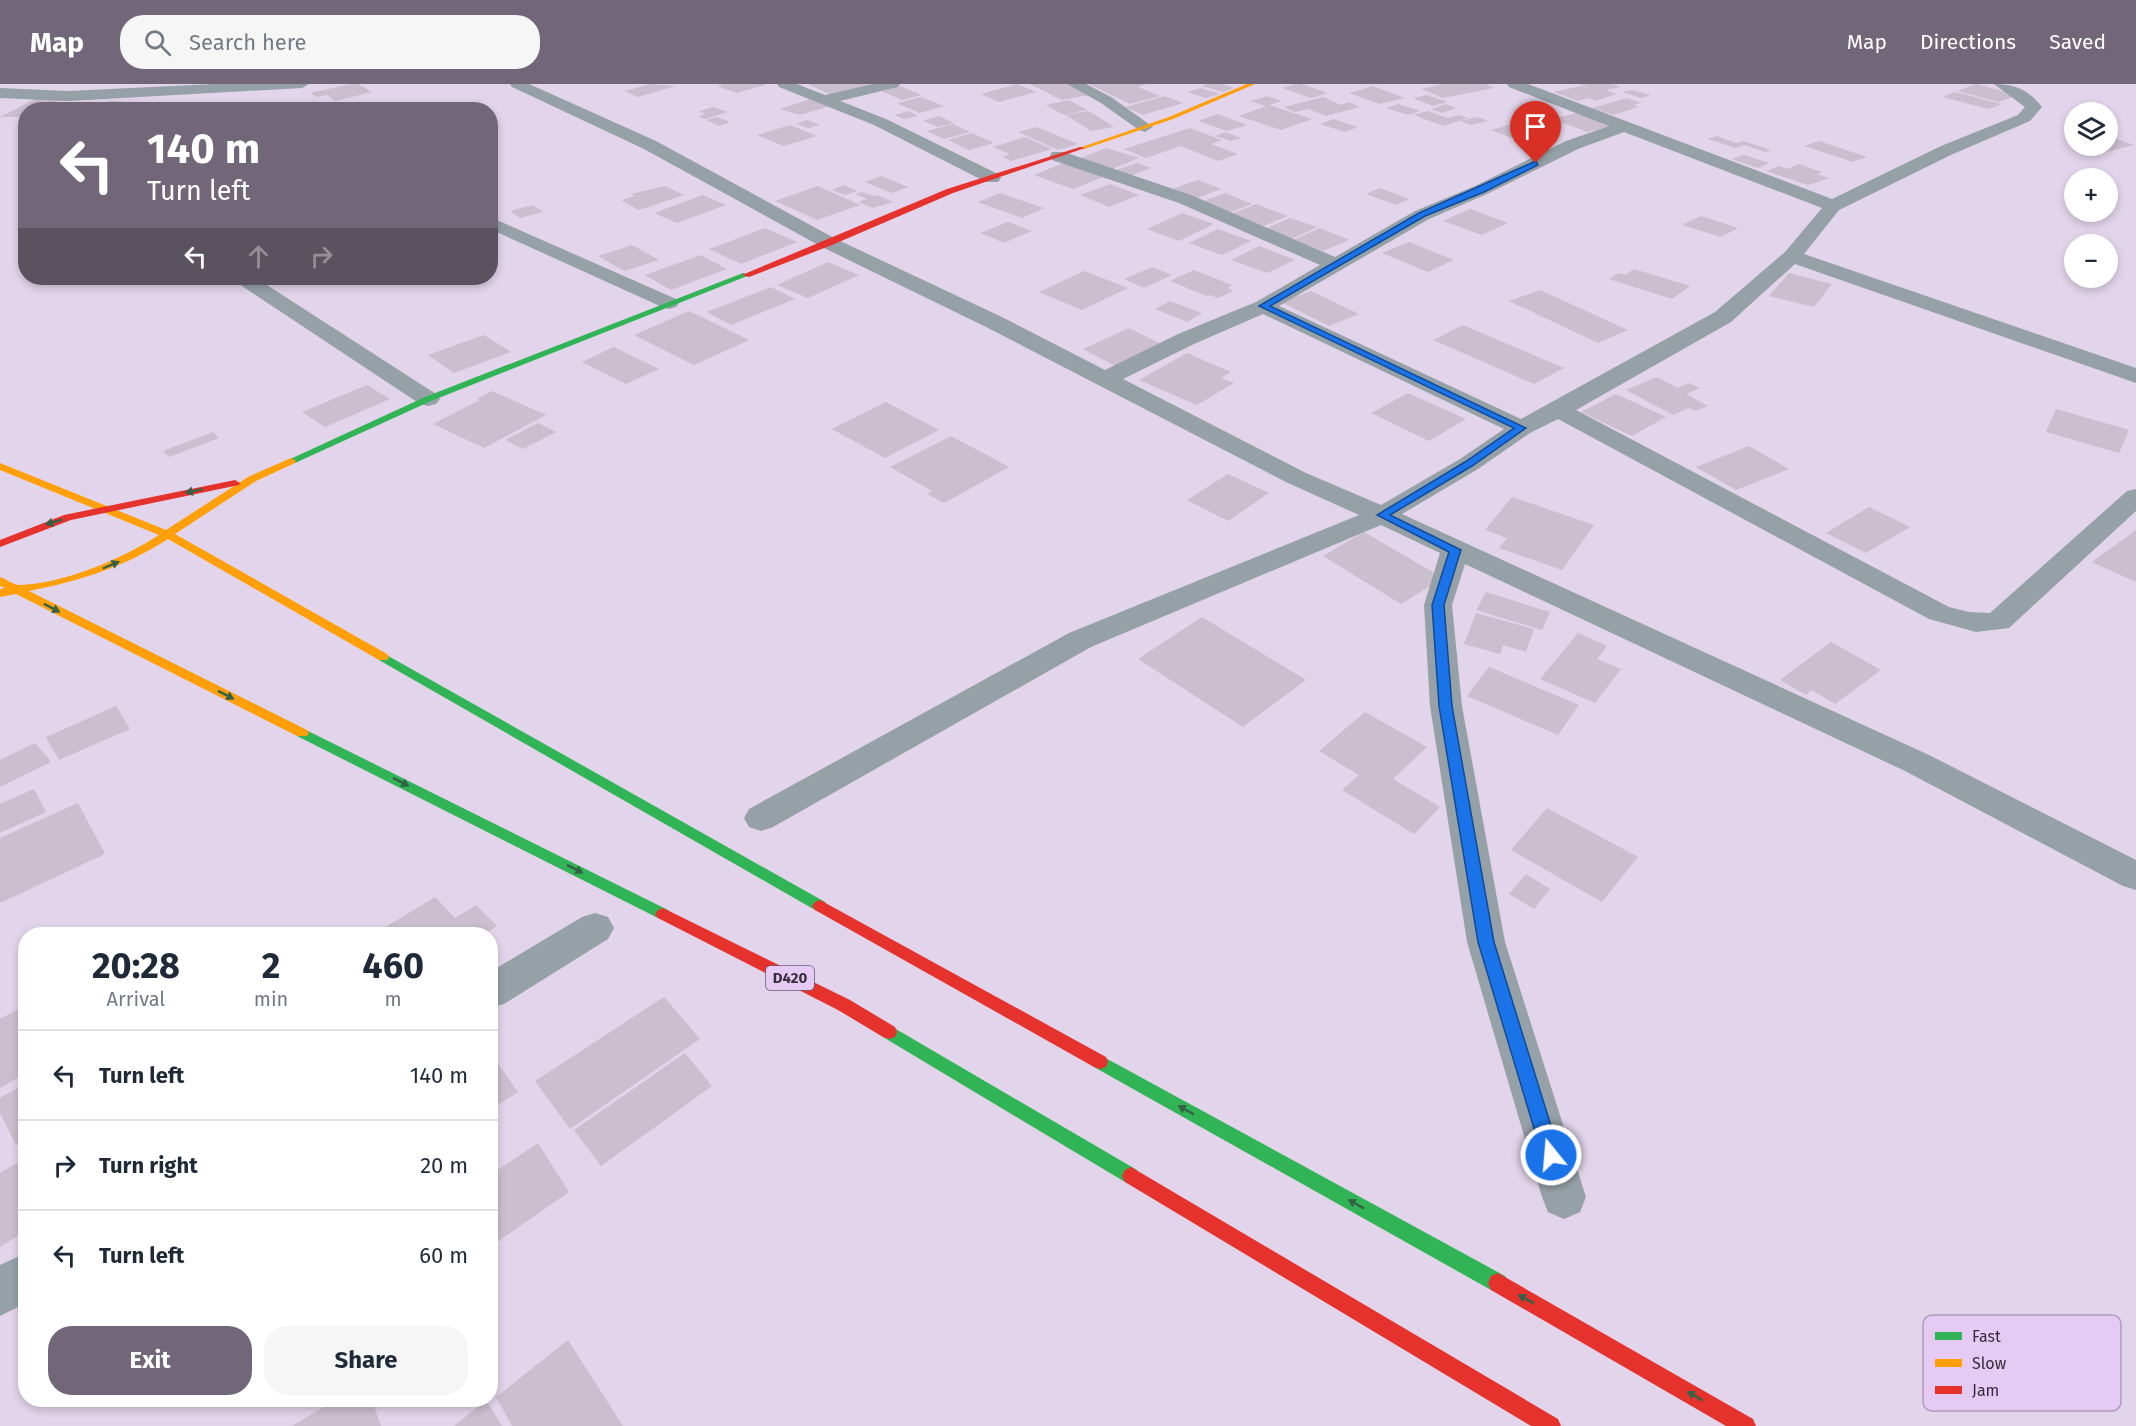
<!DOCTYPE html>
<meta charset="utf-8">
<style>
body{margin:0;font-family:"Fira Sans",sans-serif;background:#f6f6f7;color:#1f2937;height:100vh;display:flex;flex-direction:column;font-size:22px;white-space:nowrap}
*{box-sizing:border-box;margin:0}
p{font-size:20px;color:#747a83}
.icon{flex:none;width:33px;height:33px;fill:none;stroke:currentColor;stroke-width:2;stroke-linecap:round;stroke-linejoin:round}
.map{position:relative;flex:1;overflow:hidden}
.drawer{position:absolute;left:18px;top:843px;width:480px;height:480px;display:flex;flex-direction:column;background:#fff;border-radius:24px;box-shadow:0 3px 9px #0003}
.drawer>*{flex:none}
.banner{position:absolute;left:18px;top:18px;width:480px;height:183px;border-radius:24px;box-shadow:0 3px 9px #0003;background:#726778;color:#fff;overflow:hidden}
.buttons{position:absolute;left:2064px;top:18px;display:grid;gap:12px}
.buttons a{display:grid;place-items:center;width:54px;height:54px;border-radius:50%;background:#fff;box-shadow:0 3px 9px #0003;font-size:30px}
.pin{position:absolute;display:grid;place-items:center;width:51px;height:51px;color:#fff;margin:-62px -26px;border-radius:50% 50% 50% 0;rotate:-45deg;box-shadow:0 0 6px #0007}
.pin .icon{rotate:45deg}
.me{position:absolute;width:66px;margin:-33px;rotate:343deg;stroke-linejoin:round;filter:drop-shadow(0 0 4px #0008)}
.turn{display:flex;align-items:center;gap:21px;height:126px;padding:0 30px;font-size:27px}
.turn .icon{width:78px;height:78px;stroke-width:2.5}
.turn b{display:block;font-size:42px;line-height:51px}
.lanes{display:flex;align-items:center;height:57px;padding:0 30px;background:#0003;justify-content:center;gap:30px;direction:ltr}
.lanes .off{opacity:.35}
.eta{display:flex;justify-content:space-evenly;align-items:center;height:102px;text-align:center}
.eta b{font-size:36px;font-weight:700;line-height:42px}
.primary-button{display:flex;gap:12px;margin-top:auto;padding:12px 30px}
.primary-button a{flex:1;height:69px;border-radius:24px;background:#726778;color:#fff;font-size:24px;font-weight:700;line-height:69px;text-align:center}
.primary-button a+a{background:#f6f6f7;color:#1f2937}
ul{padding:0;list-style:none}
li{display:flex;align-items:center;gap:18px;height:90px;padding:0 30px;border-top:2px solid #e0e1e3}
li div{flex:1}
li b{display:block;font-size:22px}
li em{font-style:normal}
header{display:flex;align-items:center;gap:36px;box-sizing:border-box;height:84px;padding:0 30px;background:#726778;color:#fff}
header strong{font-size:28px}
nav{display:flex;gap:33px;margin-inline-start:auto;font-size:21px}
.search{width:420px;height:54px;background:#f6f6f7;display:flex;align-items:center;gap:15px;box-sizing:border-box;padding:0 21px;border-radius:24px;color:#747a83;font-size:22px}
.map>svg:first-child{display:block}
</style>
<header>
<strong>Map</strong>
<div class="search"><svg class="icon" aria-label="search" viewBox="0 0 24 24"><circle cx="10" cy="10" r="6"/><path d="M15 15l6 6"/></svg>Search here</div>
<nav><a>Map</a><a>Directions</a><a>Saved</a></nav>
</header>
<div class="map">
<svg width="2136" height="1342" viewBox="0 0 2136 1342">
<rect width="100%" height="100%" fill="#e2d4ea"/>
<path fill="#cbbece" d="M351 0H358L372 8 335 17 327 11 317 13 310 9Z
M650 0 676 2 638 13 624 7Z
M723 0H765V1L737 9 717 2Z
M813 0H870L871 1 832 11 809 1Z
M1017 0 1036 8 999 18 981 10Z
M1030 0H1067L1089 11 1062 16Z
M1089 0H1145L1138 3 1160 12 1130 20Z
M1207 0H1221L1234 4 1223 8 1202 2Z
M1296 0H1302L1328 9 1311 14 1282 4Z
M1444 0H1485L1494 4 1443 14 1421 5Z
M1580 0H1612L1620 3 1606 6 1616 10 1596 17 1588 14 1578 17 1554 8 1581 2 1590 5Z
M1976 0 2018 11 1999 18 1957 7Z
M900 2 921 11 902 16 881 7Z
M1373 2 1405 14 1379 20 1349 9Z
M1201 4 1220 10 1206 14 1187 8Z
M1632 6 1651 11 1641 14 1622 8Z
M1955 8 2002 20 1989 25 1942 13Z
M1427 11 1447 18 1433 22 1413 14Z
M1165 12 1183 19 1143 31 1125 23Z
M1267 12 1281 17 1269 21 1312 35 1281 46 1239 32 1266 22 1250 17Z
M921 13 944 22 919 29 897 19Z
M1323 13 1341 21 1349 18 1360 23 1326 32 1308 25 1295 28 1284 23Z
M1627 14 1641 19 1633 21 1638 23 1613 31 1592 24Z
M35 15 59 16 40 26H26V33H0Z
M810 15 830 22 800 31 780 25Z
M1069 16 1087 26 1064 31 1046 21Z
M110 17 141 18 126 26H91Z
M362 18 375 26H332V25Z
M1398 20 1420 27 1408 31 1386 24Z
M1446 20 1456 24 1442 29 1431 25Z
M714 23 728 28 705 35 698 32 706 30 699 27Z
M909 27 918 32 904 35 894 31Z
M1088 27 1097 32 1114 43 1091 47 1066 31Z
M1428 27 1447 34 1459 31 1468 34 1443 42 1414 31Z
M1577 29 1610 42 1587 48 1553 35Z
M1218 30 1247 41 1227 47 1198 37Z
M939 32 954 39 938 43 923 37Z
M717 33 730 38 719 42 706 36Z
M1478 33 1488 37 1470 41 1460 37Z
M1333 35 1358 43 1345 48 1320 40Z
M807 36 820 41 809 44 796 40Z
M953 40 970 48 944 55 927 47Z
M790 41 817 52 783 62 757 51Z
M1508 41 1541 53 1523 58 1491 46Z
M1037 43 1078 60 1058 66 1018 48Z
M1190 44 1222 56 1211 60 1238 70 1218 77 1181 62 1146 74 1124 65Z
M1225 48 1241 54 1231 57 1215 52Z
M972 49 994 59 969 66 948 56Z
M1717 52 1736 59 1743 57 1771 66 1765 68 1745 61 1735 64 1708 55Z
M2108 52 2134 61 2101 69 2080 62H2108Z
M1025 53 1052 65 1011 77 1002 73 1010 70 993 63Z
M1819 57 1867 73 1853 78 1804 62Z
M1106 64 1139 74 1110 86 1078 75Z
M1744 71 1769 79 1758 84 1732 75Z
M1068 77 1108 91 1073 105 1034 91Z
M1137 79 1151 84 1128 93 1113 87Z
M1799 80 1822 88 1817 90 1829 94 1808 101 1766 87 1779 82 1787 85Z
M881 92 908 103 892 109 865 98Z
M1198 96 1221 105 1192 116 1169 106Z
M1110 100 1139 111 1109 123 1080 111Z
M844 101 857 107 845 111 832 106Z
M665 102 684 111 639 126 621 116 635 112 631 110Z
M818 102 860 121 817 136 775 117Z
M1380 104 1409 115 1396 121 1366 110Z
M862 108 874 112 877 111 893 118 873 124 858 118 867 115 855 110Z
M1000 109 1044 124 1022 134 978 118Z
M1225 109 1252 120 1225 130 1198 119Z
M703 111 726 121 677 139 654 129Z
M1256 120 1288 132 1261 143 1229 131Z
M533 121 543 128 520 134 510 127Z
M1470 125 1508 139 1482 151 1443 137Z
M1182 129 1214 140 1179 157 1147 145Z
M1701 132 1738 144 1721 153 1682 141Z
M1290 134 1317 143 1292 155 1265 145Z
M1008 138 1032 147 1004 159 980 149Z
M765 144 797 158 741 180 709 165Z
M1320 144 1349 156 1323 167 1293 156Z
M1218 145 1251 157 1222 171 1189 159Z
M1409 158 1454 176 1428 188 1382 169Z
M632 161 659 176 624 187 598 172Z
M1259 162 1295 176 1267 189 1231 176Z
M701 171 727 185 671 206 645 191Z
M828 178 859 191 808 214 777 201Z
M1152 183 1172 191 1144 204 1124 195Z
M1634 185 1690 202 1672 215 1609 195 1618 189 1625 191Z
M1194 186 1232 201 1227 204 1234 207 1218 214 1210 211 1207 212 1170 197Z
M1084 187 1128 204 1082 226 1039 208Z
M1789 189 1832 200 1814 223 1769 212Z
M771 203 795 215 731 241 707 228Z
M1540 206 1628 246 1598 259 1509 217Z
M1311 207 1359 230 1329 242 1281 218Z
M1170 217 1202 229 1187 238 1155 225Z
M689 227 749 256 694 281 634 251Z
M1463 241 1564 284 1534 300 1433 256Z
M1129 244 1163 261 1117 283 1083 265Z
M484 251 511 268 454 289 428 271Z
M614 263 659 285 626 300 582 278Z
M1187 269 1231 288 1221 294 1234 299 1197 321 1139 296Z
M1657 293 1677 304 1689 299 1700 304 1686 310 1708 322 1695 327 1689 324 1673 331 1626 306Z
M367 301 390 315 325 343 302 328Z
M492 307 546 331 484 364 433 340 480 316 477 315Z
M1408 309 1466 335 1429 357 1371 329Z
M1616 310 1666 333 1632 352 1581 328Z
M886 318 939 346 885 374 832 345Z
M2056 325 2129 346 2119 369 2046 348Z
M538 339 556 348 523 365 505 356Z
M213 348 219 354 169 373 163 367Z
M951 352 1009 383 944 419 927 410 932 407 890 383Z
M1749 362 1789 385 1736 406 1696 383Z
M1228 390 1269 409 1228 437 1187 416Z
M1512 413 1594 441 1562 486 1499 464 1507 454 1485 446Z
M1869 423 1910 443 1866 469 1826 449Z
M2136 446V498L2092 478Z
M1364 448 1443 494 1401 520 1323 472Z
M1486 508 1550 528 1542 546 1476 526Z
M1476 529 1534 545 1526 568 1503 561 1500 570 1464 560Z
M1202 533 1306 596 1243 643 1138 575Z
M1578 549 1607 562 1597 575 1621 585 1595 619 1540 595Z
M1831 558 1881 586 1835 620 1812 606 1806 611 1780 596Z
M1489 583 1579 621 1558 651 1467 612Z
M116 622 130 645 59 676 46 653Z
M1365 628 1427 663 1393 695 1440 723 1414 750 1342 706 1359 691 1319 667Z
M35 659 51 678 0 703V676Z
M34 705 46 728 0 749V720Z
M78 719 105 770 0 819V754Z
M1547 724 1638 773 1602 818 1511 766Z
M1526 790 1550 805 1534 825 1509 810Z
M435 813 455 834 476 821 497 842 484 850H374Z
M664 913 700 955 570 1045 535 997Z
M26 921V989L0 1004V935Z
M490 968 518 1008 490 1026Z
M685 969 712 1002 601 1082 574 1046Z
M26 999V1055L16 1061 0 1029V1014Z
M538 1059 569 1108 490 1163V1091Z
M26 1074V1147L0 1163V1089Z
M568 1256 623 1342H512L496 1313Z
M335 1316H372L381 1342H292Z
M486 1316 502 1342H454Z"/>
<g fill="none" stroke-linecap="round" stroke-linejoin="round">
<path fill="#96a1a7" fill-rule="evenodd" d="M214 0H309L302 4 68 17 0 14V4L68 7Z
M510 0H529L656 57 836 155 1004 234 1105 286 1178 250 1256 218 1320 181 1179 119 1052 76 1050 72 1052 68H1064L1191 111 1335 173 1415 127 1475 102 1566 57 1609 42 1509 3 1507 0H1528L1832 115 1941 62 2018 31 2025 23 1994 0C2015 0 2029 6 2042 23L2030 37 1953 70 1839 126 1804 170 2136 284V299L1795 180 1731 238 1576 326 1949 523 1969 528 1990 529 2127 407 2136 405V427L2009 544 1976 548 1929 535 1558 335 1530 349 1478 385 1402 430 1929 671 2136 776V806L2123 802 1905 687 1465 480 1452 521 1462 622 1505 858 1586 1113 1580 1128 1564 1135 1548 1128 1542 1113 1467 858 1430 622 1424 521 1440 469 1381 441 1091 563 773 743 761 747 749 743 744 734 749 725 1069 549 1359 431 1288 399 988 244 822 163 644 65 512 3ZM1624 48 1822 124 1785 168 1715 228 1521 335 1279 222 1429 135 1487 110 1578 65ZM1263 230 1504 345 1460 375 1381 421 1306 389 1123 295 1194 260Z
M777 0H797L825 11 873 0H900L898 3 840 17 886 35 998 90 1001 94 998 98H986L874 41 779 3Z
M1067 0H1086L1111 13 1153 43 1145 48 1139 46 1101 19Z
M490 133 676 215 679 219 676 223 669 225 662 223 490 145Z
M233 194H256L436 310 440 315 436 320 428 322 420 320 236 198Z
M595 829 608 833 614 844 608 855 504 920 490 924V888L582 833Z
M26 1169V1219L0 1232V1181Z"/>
<path fill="#30b455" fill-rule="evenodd" d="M743 189 750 191 431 317 295 379H287L286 377 425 313Z
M383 569 825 818 828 822 825 826 820 828 815 826 379 576 377 573Z
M302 644 668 826 671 830 668 834 663 836 658 834 297 652 295 649Z
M889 941 1137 1086 1140 1092 1137 1098 1131 1101 1125 1098 883 953 881 948 883 943Z
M1100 971 1505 1192 1508 1199 1505 1206 1498 1209 1491 1206 1094 983 1092 978 1094 973Z"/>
<path fill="#ff9f0a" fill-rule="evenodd" d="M1247 0H1255L1173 35 1084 65 1079 64 1169 33Z
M291 374 296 377 295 379 256 397 175 450 387 570 389 573 387 576H379L168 455C125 483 79 497 29 507L307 646 309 649 307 652H297L16 510 0 513V505L5 504 0 502V493C7 495 14 502 21 501 65 499 122 475 159 451L0 386V379L166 446 248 393Z"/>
<path fill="#e5322d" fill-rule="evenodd" d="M1080 63 1085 64 953 109 832 161 749 193 742 191 947 105Z
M235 396 240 399 239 401 71 436 0 463V456L64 431Z
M820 816 1106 973 1108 978 1106 983 1100 985 1094 983 815 826 812 822 815 818Z
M663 824 850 916 895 943 897 948 895 953 889 955 883 953 838 926 658 834 655 830 658 826Z
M1131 1083 1558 1335 1561 1342H1531L1125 1098 1122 1092 1125 1086Z
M1498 1189 1753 1335 1756 1342H1726L1491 1206 1488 1199 1491 1192Z"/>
</g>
<defs><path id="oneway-solid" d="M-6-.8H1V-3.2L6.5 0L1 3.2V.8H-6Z" transform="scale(1.5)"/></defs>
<g fill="#346245">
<use href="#oneway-solid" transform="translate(194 407) rotate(168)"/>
<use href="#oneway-solid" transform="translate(54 438) rotate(163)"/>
<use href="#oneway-solid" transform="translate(111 481) rotate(-23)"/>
<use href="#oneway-solid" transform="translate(52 524) rotate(27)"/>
<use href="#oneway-solid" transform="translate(226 611) rotate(27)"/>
<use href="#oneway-solid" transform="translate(401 698) rotate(27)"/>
<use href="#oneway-solid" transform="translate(575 785) rotate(27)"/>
<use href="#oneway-solid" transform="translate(1186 1026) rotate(-151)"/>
<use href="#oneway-solid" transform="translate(1356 1120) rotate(-151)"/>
<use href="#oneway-solid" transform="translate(1526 1215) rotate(-151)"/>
<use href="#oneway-solid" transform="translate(1695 1312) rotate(-149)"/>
</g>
<path fill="#1a73e8" stroke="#114b97" stroke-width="1.5" d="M1536 77 1538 81 1484 108 1425 132 1270 222 1526 344 1472 382 1390 431 1461 466 1444 521 1452 622 1494 858 1560 1071 1557 1077 1551 1079 1544 1077 1542 1071 1478 858 1439 622 1432 521 1449 468 1377 431 1465 378 1514 344 1259 222 1419 129Z"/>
<g text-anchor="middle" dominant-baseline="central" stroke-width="6" stroke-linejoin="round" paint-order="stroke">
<rect fill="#e5cbf3" stroke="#6a5c72" stroke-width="1.5" x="766" y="882" width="48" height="24" rx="4.5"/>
<g font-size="15" font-weight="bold" fill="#362c3b">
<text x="790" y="894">D420</text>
</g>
</g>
<rect x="1923" y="1231" width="198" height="96" rx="9" fill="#e5cbf3" stroke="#b09bbc" stroke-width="1.5"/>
<rect x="1935" y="1248" width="27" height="8" fill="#30b455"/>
<rect x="1935" y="1275" width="27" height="8" fill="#ff9f0a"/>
<rect x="1935" y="1302" width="27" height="8" fill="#e5322d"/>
<g font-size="16" fill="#362c3b">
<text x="1972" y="1258">Fast</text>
<text x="1972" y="1285">Slow</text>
<text x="1972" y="1312">Jam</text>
</g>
</svg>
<div class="buttons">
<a><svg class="icon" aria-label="layers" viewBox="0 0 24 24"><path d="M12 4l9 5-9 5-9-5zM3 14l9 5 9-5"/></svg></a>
<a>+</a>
<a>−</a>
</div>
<div class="pin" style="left:1536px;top:79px;background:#d93025"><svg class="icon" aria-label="arrive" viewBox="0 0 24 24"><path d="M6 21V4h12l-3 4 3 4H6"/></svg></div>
<svg class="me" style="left:1551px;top:1071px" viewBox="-20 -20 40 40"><circle r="17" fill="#1a73e8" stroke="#fff" stroke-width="3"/><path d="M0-11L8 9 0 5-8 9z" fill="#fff"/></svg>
<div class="banner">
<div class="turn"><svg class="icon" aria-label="left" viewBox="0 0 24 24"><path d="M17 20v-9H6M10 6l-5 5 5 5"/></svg><div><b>140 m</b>Turn left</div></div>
<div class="lanes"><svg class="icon" aria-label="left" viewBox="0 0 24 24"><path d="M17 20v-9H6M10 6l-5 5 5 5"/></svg><svg class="icon off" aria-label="ahead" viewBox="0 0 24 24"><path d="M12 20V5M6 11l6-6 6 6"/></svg><svg class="icon off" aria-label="right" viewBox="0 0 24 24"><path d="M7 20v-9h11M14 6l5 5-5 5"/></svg></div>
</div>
<section class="drawer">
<div class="eta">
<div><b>20:28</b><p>Arrival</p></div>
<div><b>2</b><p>min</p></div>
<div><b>460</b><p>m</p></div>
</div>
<ul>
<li><svg class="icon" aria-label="left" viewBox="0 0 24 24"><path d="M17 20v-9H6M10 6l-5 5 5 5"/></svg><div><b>Turn left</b></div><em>140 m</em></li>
<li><svg class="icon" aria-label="right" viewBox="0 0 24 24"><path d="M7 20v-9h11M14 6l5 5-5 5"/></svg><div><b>Turn right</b></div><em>20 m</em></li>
<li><svg class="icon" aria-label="left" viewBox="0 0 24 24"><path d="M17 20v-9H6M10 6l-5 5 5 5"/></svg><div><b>Turn left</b></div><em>60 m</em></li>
</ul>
<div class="primary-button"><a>Exit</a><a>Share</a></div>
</section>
</div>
